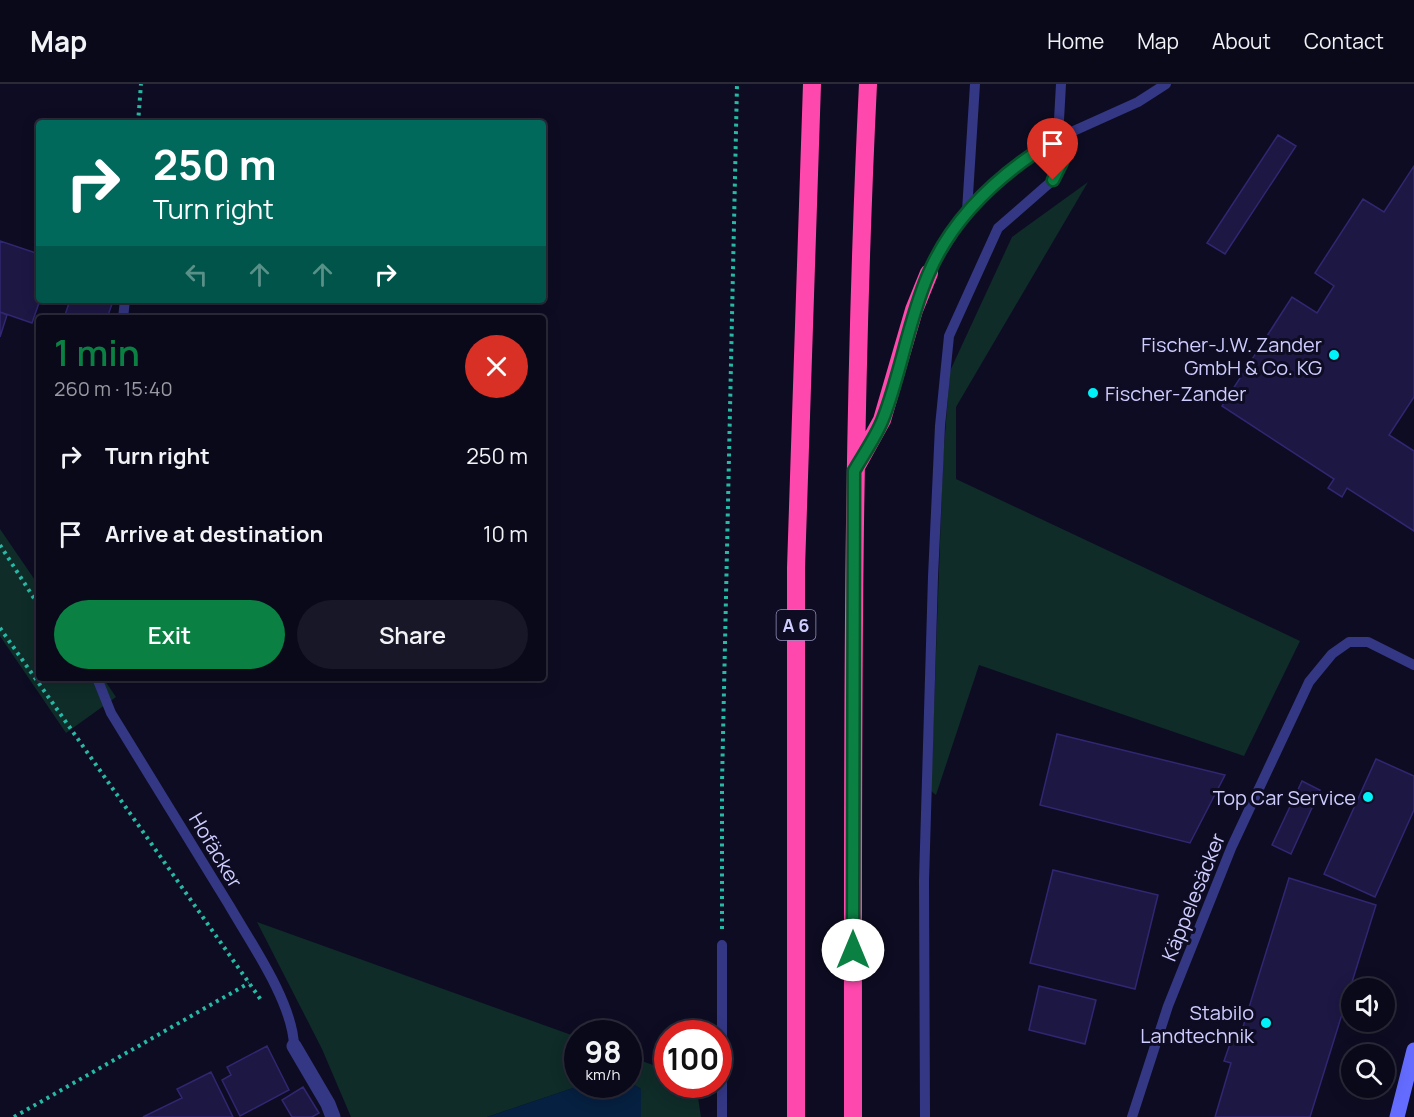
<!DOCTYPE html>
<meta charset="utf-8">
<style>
body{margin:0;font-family:Manrope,sans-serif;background:#181727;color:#f1f3f6;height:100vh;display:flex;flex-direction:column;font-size:22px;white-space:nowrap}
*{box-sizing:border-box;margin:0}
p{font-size:20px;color:#999aa2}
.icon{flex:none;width:33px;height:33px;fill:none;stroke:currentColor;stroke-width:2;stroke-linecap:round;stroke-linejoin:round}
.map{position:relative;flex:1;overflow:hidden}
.drawer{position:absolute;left:36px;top:231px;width:510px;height:366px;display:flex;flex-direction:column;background:#0a091a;border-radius:6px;box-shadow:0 3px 15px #0003,0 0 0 2px #2a2a39}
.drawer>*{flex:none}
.banner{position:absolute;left:36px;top:36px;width:510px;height:183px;border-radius:6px;box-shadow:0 3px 15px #0003,0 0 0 2px #2a2a39;background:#00695c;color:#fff;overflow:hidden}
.buttons{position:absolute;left:1341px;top:894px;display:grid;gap:12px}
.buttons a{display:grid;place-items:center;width:54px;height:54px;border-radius:50%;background:#0a091a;box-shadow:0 3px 15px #0003,0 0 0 2px #2a2a39;font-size:30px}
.speed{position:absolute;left:564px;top:936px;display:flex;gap:12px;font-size:30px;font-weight:700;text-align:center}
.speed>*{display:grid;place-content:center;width:78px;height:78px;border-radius:50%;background:#0a091a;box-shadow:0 3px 15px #0003,0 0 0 2px #2a2a39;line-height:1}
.speed small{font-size:15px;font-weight:400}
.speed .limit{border:9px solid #d22;background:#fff;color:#111}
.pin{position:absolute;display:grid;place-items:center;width:51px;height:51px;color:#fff;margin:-62px -26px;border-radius:50% 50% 50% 0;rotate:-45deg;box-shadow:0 0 6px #0007}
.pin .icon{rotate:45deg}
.me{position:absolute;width:66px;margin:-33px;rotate:0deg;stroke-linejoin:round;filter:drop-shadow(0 0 4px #0008)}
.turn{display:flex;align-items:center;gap:21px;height:126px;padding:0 18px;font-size:27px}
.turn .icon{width:78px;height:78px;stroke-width:2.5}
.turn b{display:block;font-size:42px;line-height:51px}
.lanes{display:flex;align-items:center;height:57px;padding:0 18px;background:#0003;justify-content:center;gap:30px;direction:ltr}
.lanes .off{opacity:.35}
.round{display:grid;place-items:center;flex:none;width:63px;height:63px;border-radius:32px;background:#181727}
.summary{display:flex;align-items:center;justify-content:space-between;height:102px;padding:0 18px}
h1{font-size:36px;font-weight:600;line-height:45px;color:#0b8043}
.cta{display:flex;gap:12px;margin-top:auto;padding:12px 18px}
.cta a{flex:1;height:69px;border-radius:36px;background:#0b8043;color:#fff;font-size:24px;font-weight:600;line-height:69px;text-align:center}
.cta a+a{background:#181727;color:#f1f3f6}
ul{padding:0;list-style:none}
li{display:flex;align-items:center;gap:18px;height:78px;padding:0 18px}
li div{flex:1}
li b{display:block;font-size:22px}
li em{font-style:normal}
header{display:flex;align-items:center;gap:36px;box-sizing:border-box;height:84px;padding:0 30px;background:#0a091a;border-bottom:2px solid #2a2a39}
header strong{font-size:28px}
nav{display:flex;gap:33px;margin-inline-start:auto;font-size:21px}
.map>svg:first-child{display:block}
</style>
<header>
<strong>Map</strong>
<nav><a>Home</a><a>Map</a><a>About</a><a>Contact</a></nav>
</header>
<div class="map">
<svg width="1414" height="1033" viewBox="0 0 1414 1033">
<rect width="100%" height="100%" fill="#0e0c22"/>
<path fill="#0f2c29" d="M1088 98 956 323V395L1300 557 1244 672 979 581 936 711 931 707 943 375 950 287 1012 153Z
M0 445 39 502V594H103L116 613 66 649 0 552Z
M257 838 577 953 578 1000 582 1001 487 1033H351L322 965Z
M628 972 653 981H667L668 1000 696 1001 701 1033H641V1005L629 998Z"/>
<path fill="#062041" d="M629 998 641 1005V1033H487L582 1001 628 1000Z"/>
<path fill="#1d1744" stroke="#302772" stroke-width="1.5" d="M1278 51 1296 62 1225 170 1207 159Z
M1414 82V313L1389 351 1414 367V447L1347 404 1342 413 1328 404 1334 395 1222 322 1292 213 1317 229 1334 202 1315 189 1363 115 1384 128Z
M0 157 39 170 40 216 32 239 0 228Z
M70 216H99L112 220 107 234H64Z
M0 228 7 231 0 253Z
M1057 650 1225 691 1190 759 1040 721Z
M1376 675 1414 692V726L1375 813 1324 790Z
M1302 697 1320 706 1291 770 1272 761Z
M1053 786 1158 811 1135 905 1030 879Z
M1289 794 1376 821 1310 1033H1215L1231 979 1224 977 1231 957 1238 959Z
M1039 902 1096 916 1085 960 1029 946Z
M267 962 289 1006 240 1032 222 996 231 991 227 983Z
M211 988 233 1033H143L182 1014 177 1005Z
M303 1003 319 1029 312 1033H292L282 1016Z"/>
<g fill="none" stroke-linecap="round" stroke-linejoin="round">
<path stroke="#26baa6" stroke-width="4" stroke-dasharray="3 4.5" stroke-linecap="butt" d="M138 39 141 0
M0 461 39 522
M0 544 261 916
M722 845V699L737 0
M14 1033 249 899"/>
<path stroke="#343784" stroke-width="10" d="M967 127 975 0
M929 189 967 127 1028 73 1058 54 1138 18 1166 0
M123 234 125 216
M97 594 111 629C150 693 190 757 229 821 251 859 293 919 294 962
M722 861V1033
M925 1033 924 797 933 493 940 342 949 252 998 144 1053 96 1062 78 1058 54 1061 0
M1132 1033 1168 922 1232 762 1309 598 1332 570 1349 558H1368L1414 581"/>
<path stroke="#343784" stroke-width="15" d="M294 962 328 1020 333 1033"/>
<path stroke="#646cff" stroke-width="15" d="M1397 1033 1414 966"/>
<path stroke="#ff48ad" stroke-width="18" d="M856 383 882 336 914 226 929 189
M796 1033V484L812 0
M853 1033C853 689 851 344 868 0"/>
</g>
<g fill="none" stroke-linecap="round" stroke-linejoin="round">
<g stroke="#07532c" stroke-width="15">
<path id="route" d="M853 866 854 387C863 371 876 353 883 335 901 289 908 238 928 191 953 131 1003 87 1058 54L1062 78 1053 96"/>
</g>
<use href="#route" stroke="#0b8043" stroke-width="10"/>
</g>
<g fill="#00f2f8" stroke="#0e0c22" stroke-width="2">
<circle cx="1334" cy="271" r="6"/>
<circle cx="1093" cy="309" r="6"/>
<circle cx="1368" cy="713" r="6"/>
<circle cx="1266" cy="939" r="6"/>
</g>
<g text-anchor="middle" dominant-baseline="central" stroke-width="6" stroke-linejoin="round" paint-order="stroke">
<rect fill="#0e0c22" stroke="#9593bd" stroke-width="1.5" x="776.5" y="526" width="39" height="30" rx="4.5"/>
<g font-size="18" font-weight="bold" fill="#cfcdff">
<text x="796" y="541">A 6</text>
</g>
<g font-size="20" fill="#cfcdff" stroke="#0e0c22" text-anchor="end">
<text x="1322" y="260">Fischer-J.W. Zander<tspan x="1322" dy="23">GmbH &amp; Co. KG</tspan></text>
<text x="1105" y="309" text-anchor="start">Fischer-Zander</text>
<text x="1356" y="713">Top Car Service</text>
<text x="1254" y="928">Stabilo<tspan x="1254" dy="23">Landtechnik</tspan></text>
</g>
<g font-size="20" fill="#cfcdff" stroke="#0e0c22">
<text transform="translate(216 766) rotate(59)">Hofäcker</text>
<text transform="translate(1193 813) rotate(-68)">Käppelesäcker</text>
</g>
</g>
</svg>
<div class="buttons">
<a><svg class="icon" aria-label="sound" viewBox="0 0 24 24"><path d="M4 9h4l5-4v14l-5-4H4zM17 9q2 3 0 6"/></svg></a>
<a><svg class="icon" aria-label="search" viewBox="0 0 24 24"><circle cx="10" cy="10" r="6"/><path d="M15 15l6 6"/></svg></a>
</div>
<div class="speed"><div>98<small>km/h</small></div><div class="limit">100</div></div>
<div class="pin" style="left:1053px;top:96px;background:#d93025"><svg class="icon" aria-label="arrive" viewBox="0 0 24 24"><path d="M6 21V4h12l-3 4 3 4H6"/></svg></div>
<svg class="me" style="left:853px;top:866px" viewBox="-20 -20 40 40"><circle r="19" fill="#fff"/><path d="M0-13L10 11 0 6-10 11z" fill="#0b8043"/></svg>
<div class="banner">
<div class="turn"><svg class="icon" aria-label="right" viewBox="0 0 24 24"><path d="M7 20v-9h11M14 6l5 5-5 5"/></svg><div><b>250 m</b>Turn right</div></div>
<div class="lanes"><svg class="icon off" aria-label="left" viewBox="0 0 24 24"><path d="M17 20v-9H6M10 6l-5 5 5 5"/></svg><svg class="icon off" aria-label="ahead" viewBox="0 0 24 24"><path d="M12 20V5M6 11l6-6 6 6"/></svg><svg class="icon off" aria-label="ahead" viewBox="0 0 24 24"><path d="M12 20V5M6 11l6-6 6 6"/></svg><svg class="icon" aria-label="right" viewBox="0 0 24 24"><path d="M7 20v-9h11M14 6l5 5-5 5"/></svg></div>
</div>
<section class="drawer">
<div class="summary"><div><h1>1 min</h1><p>260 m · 15:40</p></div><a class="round" style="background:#d93025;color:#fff"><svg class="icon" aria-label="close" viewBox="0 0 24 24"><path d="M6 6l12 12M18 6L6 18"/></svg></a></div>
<ul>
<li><svg class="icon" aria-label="right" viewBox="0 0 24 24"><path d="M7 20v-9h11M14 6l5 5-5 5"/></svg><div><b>Turn right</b></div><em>250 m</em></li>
<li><svg class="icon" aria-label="arrive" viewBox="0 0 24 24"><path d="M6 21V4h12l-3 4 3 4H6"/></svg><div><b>Arrive at destination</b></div><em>10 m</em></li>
</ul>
<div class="cta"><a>Exit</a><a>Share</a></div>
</section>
</div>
